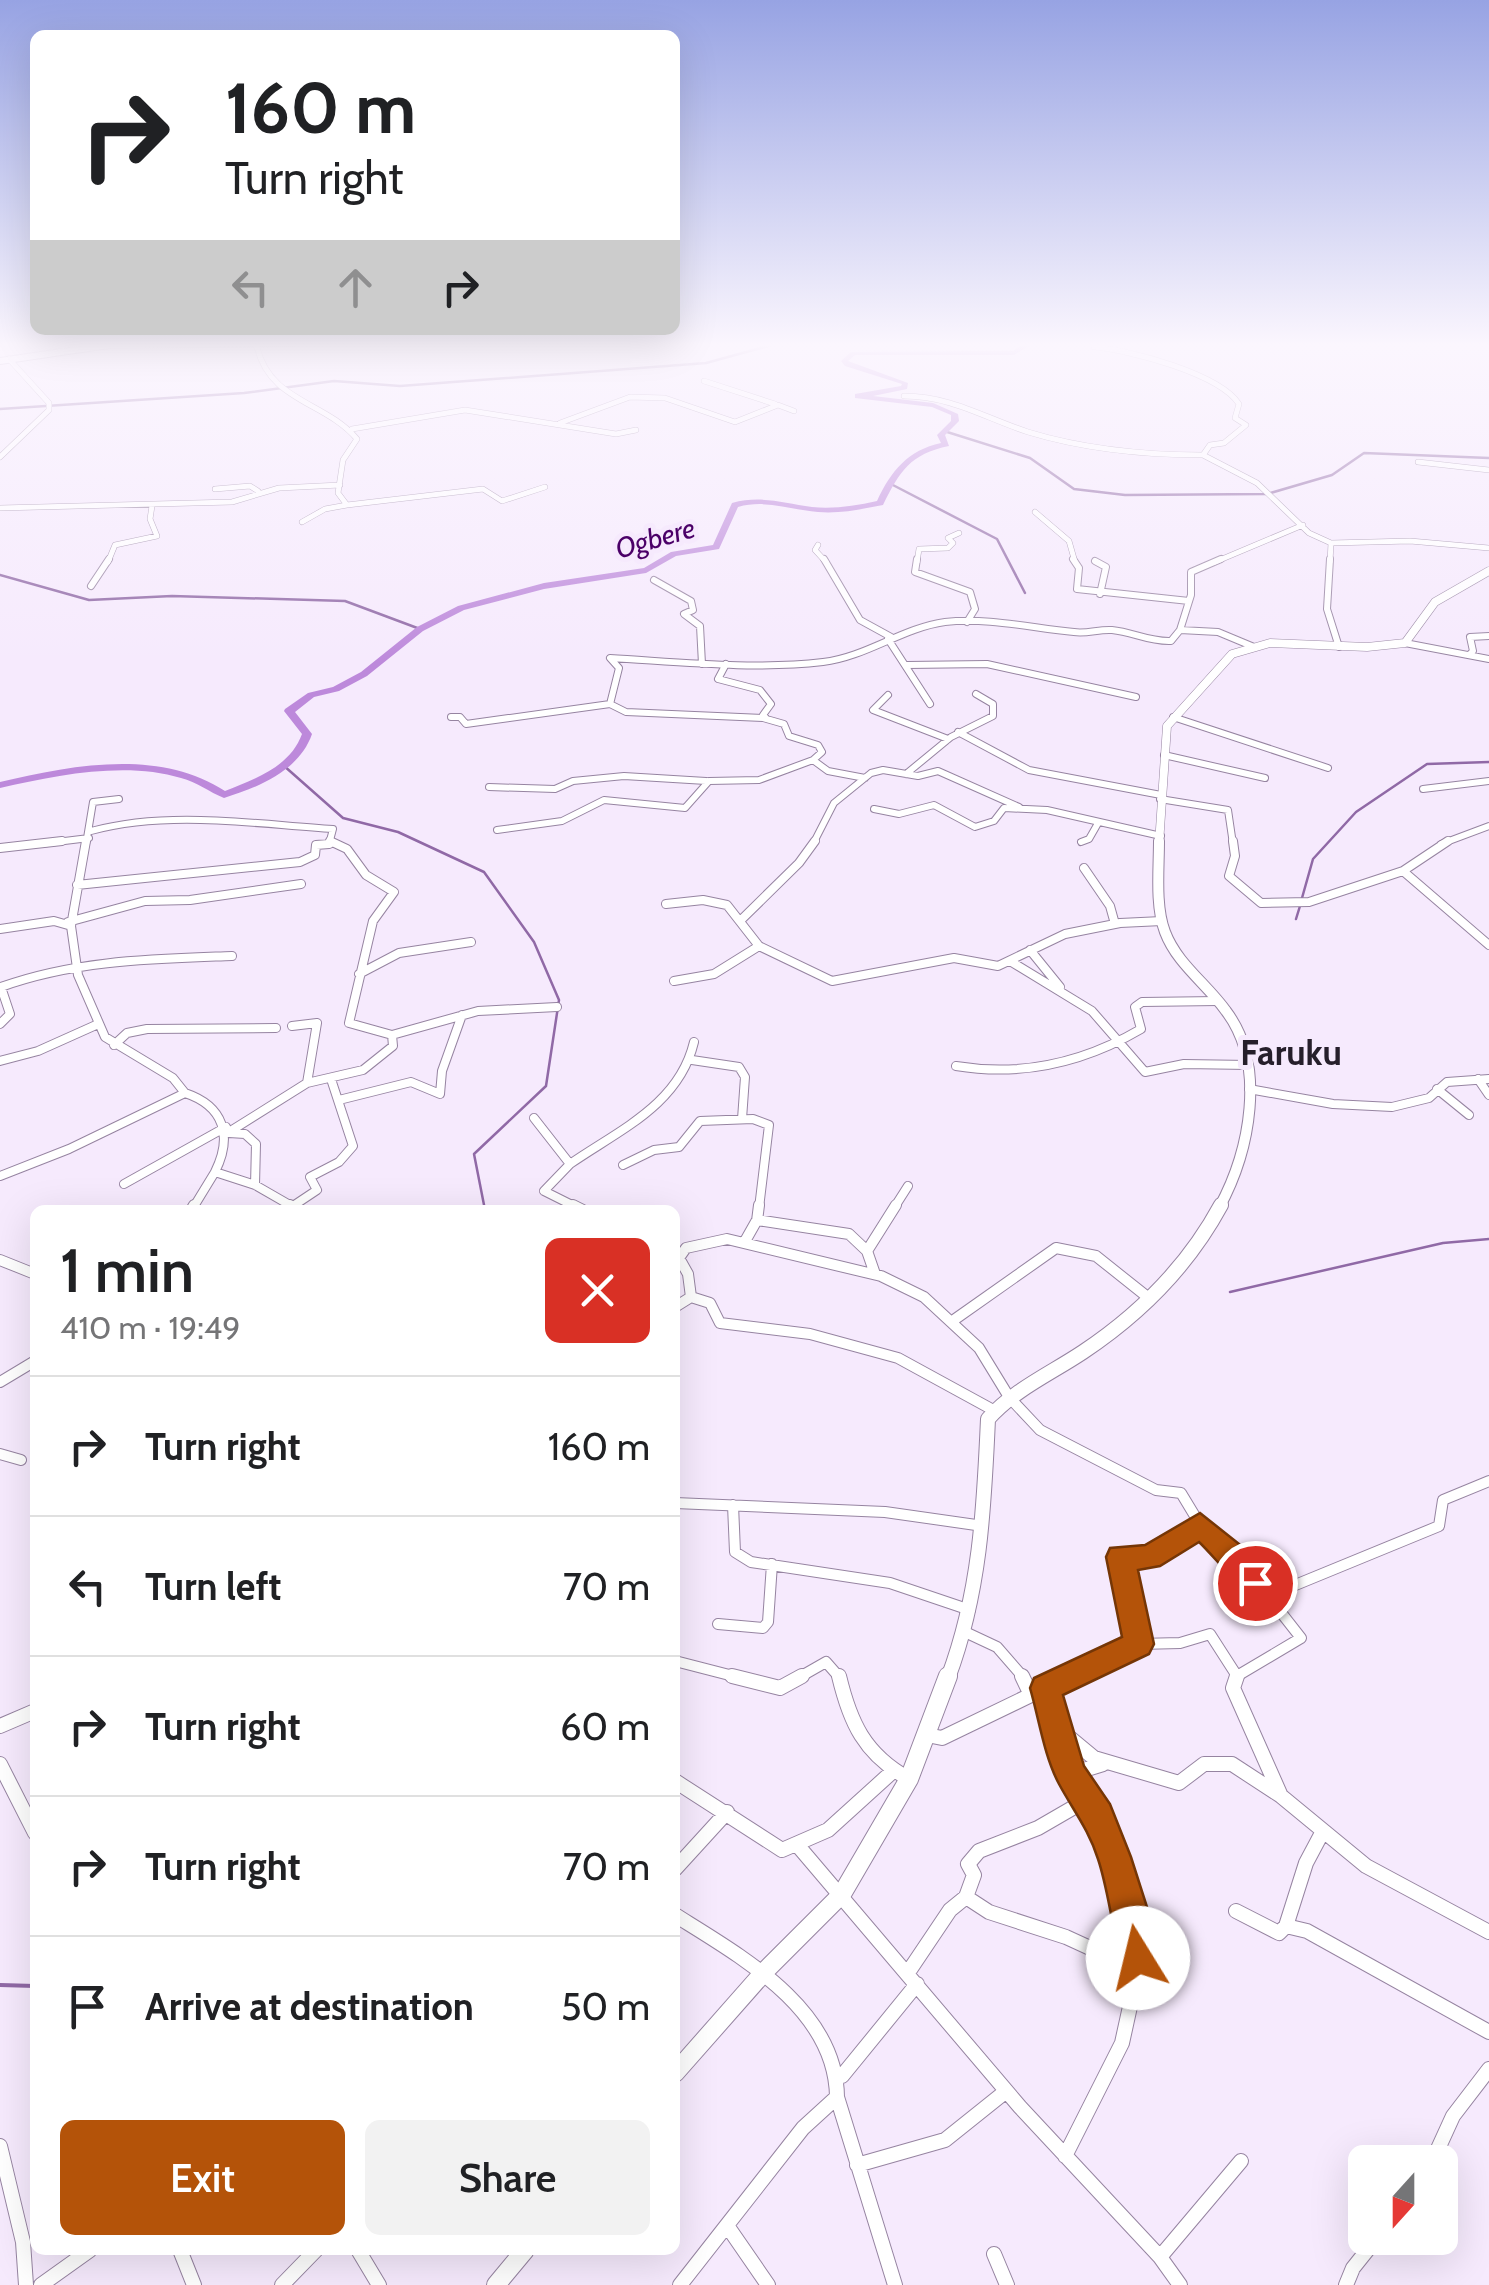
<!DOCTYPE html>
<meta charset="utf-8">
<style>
body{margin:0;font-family:Cabin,sans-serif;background:#f2f2f2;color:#202124;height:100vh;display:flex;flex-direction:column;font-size:38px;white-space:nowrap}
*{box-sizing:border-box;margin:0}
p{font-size:32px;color:#757577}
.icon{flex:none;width:55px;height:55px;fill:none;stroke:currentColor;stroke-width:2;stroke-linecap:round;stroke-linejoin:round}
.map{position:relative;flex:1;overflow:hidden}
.details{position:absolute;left:30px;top:1205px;width:650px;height:1050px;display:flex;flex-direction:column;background:#fff;border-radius:15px;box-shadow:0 10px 40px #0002}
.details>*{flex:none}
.hud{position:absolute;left:30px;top:30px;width:650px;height:305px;border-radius:15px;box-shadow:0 10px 40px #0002;background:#fff;color:#202124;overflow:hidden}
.needle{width:65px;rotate:201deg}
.tools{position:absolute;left:1348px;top:2145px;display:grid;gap:20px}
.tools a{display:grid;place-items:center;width:110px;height:110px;border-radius:15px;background:#fff;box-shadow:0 10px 40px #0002;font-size:50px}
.pin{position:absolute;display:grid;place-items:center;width:85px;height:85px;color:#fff;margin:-42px;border:5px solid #fff;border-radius:50%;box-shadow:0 2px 10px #0007}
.me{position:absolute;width:110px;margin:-55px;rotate:351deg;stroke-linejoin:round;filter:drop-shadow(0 0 8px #0008)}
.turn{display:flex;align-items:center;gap:35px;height:210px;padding:0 30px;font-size:45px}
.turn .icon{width:130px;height:130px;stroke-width:2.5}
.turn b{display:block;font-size:70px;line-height:85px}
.lanes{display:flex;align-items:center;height:95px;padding:0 30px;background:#0003;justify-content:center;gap:50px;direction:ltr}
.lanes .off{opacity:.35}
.round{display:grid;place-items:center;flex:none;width:105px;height:105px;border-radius:15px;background:#f2f2f2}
.headline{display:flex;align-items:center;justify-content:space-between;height:170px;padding:0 30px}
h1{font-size:60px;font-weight:600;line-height:75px}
.cta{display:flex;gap:20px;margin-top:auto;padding:20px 30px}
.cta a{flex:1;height:115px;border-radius:15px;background:#b45309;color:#fff;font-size:40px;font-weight:600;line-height:115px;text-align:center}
.cta a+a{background:#f2f2f2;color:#202124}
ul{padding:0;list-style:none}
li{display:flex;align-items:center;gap:30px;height:140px;padding:0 30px;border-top:2px solid #e0e0e0}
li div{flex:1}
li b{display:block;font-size:38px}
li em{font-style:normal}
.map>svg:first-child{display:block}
</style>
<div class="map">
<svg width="1489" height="2285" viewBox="0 0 1489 2285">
<rect width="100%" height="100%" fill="#f6eafd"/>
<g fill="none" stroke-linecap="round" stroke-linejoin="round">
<path stroke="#9069a6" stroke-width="2.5" d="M837 343H875
M0 409 244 393 334 381 400 386 706 363 779 343
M944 431 1030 458 1074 489 1125 495 1267 494 1332 475 1364 453 1489 458
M889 483 997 539 1025 593
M0 575 89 600 172 596 345 601 420 629
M283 765 343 818 398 832 484 872 534 942 559 1000 546 1086 474 1154 485 1210
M1302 898 1313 859 1356 812 1427 764 1489 762
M1296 919 1300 906
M1230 1292 1443 1243 1489 1239"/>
<path stroke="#9069a6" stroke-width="4" d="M0 1985 35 1986"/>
<path fill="#bd89db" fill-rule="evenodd" d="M1019 343H1025L1027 347 1014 355H855L848 361 908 383 907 389 873 396 933 403 958 414 959 421 945 435 949 446C910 454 900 471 883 505 862 509 840 514 818 512 791 510 766 499 738 507L719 549 676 556 646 573 544 589 464 610 423 631 367 676 339 691 314 697 295 712 312 734C299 771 259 787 224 798 209 792 197 782 181 778 127 761 55 775 0 788V782C71 765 160 748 225 791 255 779 290 767 302 734L284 711 285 709 308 693 333 687 361 672 417 627 458 606 544 583 644 568 671 552 713 545 732 503C761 495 783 503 812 507 834 509 855 506 877 501 891 471 908 450 941 443L937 435 951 421V415L932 407 855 398V394L901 386 902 384 845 366 841 361 851 352 1013 351 1020 346Z"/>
<g stroke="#9684a1" stroke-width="6">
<path id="minor-far4" d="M257 347C270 402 325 401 357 439L343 460 338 493 347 505 483 489 502 501 545 487
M1094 347C1130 350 1220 374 1239 404L1235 418 1246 425 1224 443 1210 445 1203 455 1257 483 1309 533 1331 543 1330 562
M704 381 775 404
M904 396C951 396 985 418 1028 432 1084 449 1145 455 1203 455
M560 423 630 397 665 398 735 422 778 405 794 411
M352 429 465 410 616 434 636 430
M0 457 49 410V403L9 359
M1418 462 1489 470
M215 489 250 486 258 491
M0 508 232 502 279 488 340 485
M1035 512 1069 541 1075 562
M302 522 325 509 347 505
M1331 543 1410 541 1489 548
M818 545 815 550 826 562
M108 562 115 545 157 536 150 519 152 506
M917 562 919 549 948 548 953 543 948 538 959 533
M1215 562 1303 525"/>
</g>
<g stroke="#9684a1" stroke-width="8">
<path id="minor-far3" d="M824 559 860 620 891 637
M917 559 915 572 970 592 975 609 967 622
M1073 559 1079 568 1077 589 1189 601
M1330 559 1327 609 1339 647
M1095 561 1106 567 1100 594
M654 580 691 601 693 610 684 614 700 626 702 664
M91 586 109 559
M1180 630 1191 595V572L1221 559
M888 639 930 704
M1405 643 1489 659
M1469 655 1473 651 1470 637 1489 636
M726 664 718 679 760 690 771 704 763 715 767 719
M907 665 987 664 1136 697
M888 695 873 710 948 739
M451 717H460L466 724 610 704
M1173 717 1328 768
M958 732 1029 770 1161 795
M1164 755 1265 778
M906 774 951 737 993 716V704L976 694
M865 778 828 771 813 760 822 752 818 745 789 736 784 724 763 718 626 712 610 704 619 668 610 658C680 662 753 670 823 662 866 657 902 628 945 622 987 617 1032 628 1074 632 1087 634 1099 629 1112 630 1133 632 1149 642 1171 641L1180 630 1218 632 1254 647
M489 787 555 789 573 781 624 776 706 781
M1423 789 1489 781
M1160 799 1228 810 1233 844
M874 809 899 814 934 805 975 827 994 821 1004 808 1047 810 1161 836
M497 830 562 821 604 800 685 808 709 781 759 780 813 760
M91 831C169 810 253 824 333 829L329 844
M1081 842 1089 839 1097 825
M40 844 89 838
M86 844 93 802 119 799
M813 844 834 803 871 773 883 770 918 776 938 771 1019 807
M1441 844 1489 826"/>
</g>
<g stroke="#9684a1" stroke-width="10">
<path id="minor-far2" d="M86 841 71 926 78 975 105 1037 173 1078 185 1093
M1233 841 1235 856 1229 876 1261 903 1309 902 1403 871
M1448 841 1403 871 1489 945
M0 848 62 841
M1084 868 1110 906 1115 924
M77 885 300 862 315 855 316 845 329 844
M666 904 703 900 727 905 759 946 832 981 954 958 998 966 1065 934 1120 923 1162 921
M742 919 799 863 815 841
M68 922 145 901 190 900 301 884
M0 929 54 921 68 925
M1030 950 1060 987
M1010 961 1092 1011 1145 1072 1184 1064 1249 1065
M359 974 399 953 471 942
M674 981 714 974 759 946
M0 1024 10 1014 1 987C76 960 153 959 232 956
M392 1035 478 1011 557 1007
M114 1045 127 1033 147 1029 276 1028
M692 1060 739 1067 745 1077 742 1119
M0 1061 38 1051 96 1025
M956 1066C1023 1077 1083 1063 1141 1029L1135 1007 1142 1002 1218 1001
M1478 1079 1489 1095
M307 1083 363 1070 393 1046 392 1035 349 1023 373 921 394 892 366 875 347 849 330 841
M1249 1089 1333 1104 1392 1107 1429 1098 1447 1082 1489 1079
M1437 1089 1469 1115
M339 1100 411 1082 440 1094 442 1071 462 1015
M534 1118 570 1164 544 1191 578 1208
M229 1132 307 1083 317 1023 292 1026
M229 1133 245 1134 256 1144 255 1185
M570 1164C619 1130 679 1105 694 1042
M623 1165 654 1150 679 1147 700 1121 753 1119 769 1125 759 1208
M0 1176 69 1149 185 1093C224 1106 233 1136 215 1172L255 1185 295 1208
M124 1184 226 1127
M293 1206 317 1190 310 1177 339 1162 353 1146 331 1079
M193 1208 215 1172
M894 1208 908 1186"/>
</g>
<g stroke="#9684a1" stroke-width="12">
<path id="minor-far1" d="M290 1205 299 1210
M573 1205 583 1210
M191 1210 194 1205
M757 1221 759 1205
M744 1243 757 1220 849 1234 867 1251
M0 1260 35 1274
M875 1274 867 1251 896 1205
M691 1297 710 1303 720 1323 810 1334 898 1358 995 1411
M675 1307 691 1297 688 1274 679 1258 686 1248 727 1239 881 1276 924 1297 979 1348 1009 1397 1040 1430 1156 1490 1181 1493 1201 1526 1243 1564 1301 1638 1237 1676 1210 1634 1180 1643 1139 1644
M951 1322 1056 1248 1096 1256 1150 1299
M0 1382 35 1361
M0 1454 21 1460
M675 1503 885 1512 983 1526
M733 1505 735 1552 751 1562 890 1583 970 1610
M1263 1592 1288 1588 1439 1526 1443 1500 1489 1481
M718 1624 763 1628 768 1622 772 1564
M965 1632 997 1647 1024 1678
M675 1661 741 1678
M798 1678 826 1662 840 1678
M1066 1678 1139 1644 1120 1557 1149 1558 1201 1526"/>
</g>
<g stroke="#9684a1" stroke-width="16">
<path id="minor" d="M732 1676 780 1688 802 1676
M839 1676C850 1722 864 1754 909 1779
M1022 1676 1031 1695 1045 1688 1053 1724 1094 1758 1179 1783 1204 1764H1232L1281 1796 1366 1866 1489 1932
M1237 1676 1233 1688 1281 1796
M1045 1688 1072 1676
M1053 1724 1071 1774
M0 1726 35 1711
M927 1735 942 1738 1031 1695
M0 1764 35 1833
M675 1781 782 1850 828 1830 892 1772
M799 1847 1020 2107 1160 2257 1180 2285
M675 1869 727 1812
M966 1897 974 1875 968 1864 979 1851 1038 1828 1076 1806 1082 1787
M1236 1911 1279 1933 1286 1926 1307 1931 1489 2032
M675 1915C742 1957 836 2009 837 2097L895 2285
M1286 1926 1306 1863 1323 1831
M909 1971 950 1910 966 1897 989 1912 1066 1937 1138 1970C1135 1898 1114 1832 1071 1774L1103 1764
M842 2076 917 1984
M0 2146 23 2242 26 2285
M1065 2156 1122 2043 1138 1970
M1432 2162 1453 2116 1489 2069
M857 2165 945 2140 1005 2092
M728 2227 768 2285
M180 2250 194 2285
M358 2250 379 2285
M994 2254 1007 2285
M1160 2257 1241 2161
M41 2285 90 2250
M282 2285 316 2250
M680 2285 803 2128 837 2097
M1346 2285 1353 2268 1377 2238"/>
</g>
<g stroke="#9684a1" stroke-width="8">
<path id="tertiary-far4" d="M0 361 109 345 293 343"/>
</g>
<g stroke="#9684a1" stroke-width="9">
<path id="tertiary-far3" d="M1159 844 1167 726 1232 654 1270 643 1367 647 1405 643 1435 602 1489 571"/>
</g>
<g stroke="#9684a1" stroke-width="12">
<path id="tertiary-far2" d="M1159 841C1159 869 1155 906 1165 932 1177 964 1207 984 1226 1011 1267 1065 1250 1151 1219 1208"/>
</g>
<g stroke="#9684a1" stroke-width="16">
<path id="tertiary-far1" d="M948 1678C980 1593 984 1510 988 1419 1015 1389 1050 1374 1083 1352 1140 1314 1188 1266 1221 1205"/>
</g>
<g stroke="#9684a1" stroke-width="20">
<path id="tertiary" d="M675 2073 764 1972 842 1894 909 1779 948 1676
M496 2285 525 2250"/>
</g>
<use href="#minor-far4" stroke="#fff" stroke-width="5"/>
<use href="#minor-far3" stroke="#fff" stroke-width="6"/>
<use href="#minor-far2" stroke="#fff" stroke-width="8"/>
<use href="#minor-far1" stroke="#fff" stroke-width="10"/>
<use href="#minor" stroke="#fff" stroke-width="14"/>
<use href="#tertiary-far4" stroke="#fff" stroke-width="6"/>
<use href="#tertiary-far3" stroke="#fff" stroke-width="8"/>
<use href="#tertiary-far2" stroke="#fff" stroke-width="10"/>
<use href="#tertiary-far1" stroke="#fff" stroke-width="14"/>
<use href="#tertiary" stroke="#fff" stroke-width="18"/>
</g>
<linearGradient id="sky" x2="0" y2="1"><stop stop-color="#97a3e3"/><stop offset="0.52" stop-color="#fbf6fe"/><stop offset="1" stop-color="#fbf6fe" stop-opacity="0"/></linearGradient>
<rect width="1489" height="663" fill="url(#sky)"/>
<path fill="#b45309" stroke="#753606" stroke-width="2.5" d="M1200 1513 1253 1555 1270 1583 1266 1592 1255 1596C1240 1590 1213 1555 1199 1542L1160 1566 1138 1570 1154 1644 1149 1654 1063 1695 1084 1766 1110 1804 1131 1857 1147 1907 1156 1958 1151 1971 1138 1976 1126 1971C1112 1936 1110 1895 1098 1859 1089 1830 1073 1810 1059 1784 1044 1756 1039 1719 1030 1688L1034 1678 1122 1637 1106 1557 1110 1548 1145 1545Z"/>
<g text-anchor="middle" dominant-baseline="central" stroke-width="10" stroke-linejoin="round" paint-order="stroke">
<g font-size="28" font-style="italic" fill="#4b0068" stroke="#f6eafd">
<text transform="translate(655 538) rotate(-16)">Ogbere</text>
</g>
<g font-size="35" font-weight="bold" fill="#261f2b" stroke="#f6eafd">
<text x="1291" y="1052">Faruku</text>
</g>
</g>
</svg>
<div class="tools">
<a><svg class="needle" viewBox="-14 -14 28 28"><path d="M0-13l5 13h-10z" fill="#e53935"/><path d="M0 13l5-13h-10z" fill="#757577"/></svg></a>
</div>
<div class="pin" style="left:1255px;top:1583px;background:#d93025"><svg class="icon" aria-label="arrive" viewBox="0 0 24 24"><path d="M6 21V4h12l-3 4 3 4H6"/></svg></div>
<svg class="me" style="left:1138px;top:1958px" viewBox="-20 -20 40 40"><circle r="19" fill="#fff"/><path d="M0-13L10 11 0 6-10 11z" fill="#b45309"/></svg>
<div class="hud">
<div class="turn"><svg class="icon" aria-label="right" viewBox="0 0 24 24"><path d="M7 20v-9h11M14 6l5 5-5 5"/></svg><div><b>160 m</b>Turn right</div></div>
<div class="lanes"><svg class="icon off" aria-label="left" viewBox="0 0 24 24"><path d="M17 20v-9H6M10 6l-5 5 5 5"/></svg><svg class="icon off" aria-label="ahead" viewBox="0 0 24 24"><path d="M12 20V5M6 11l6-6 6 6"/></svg><svg class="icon" aria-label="right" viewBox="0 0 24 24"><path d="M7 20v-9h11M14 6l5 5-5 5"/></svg></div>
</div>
<section class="details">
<div class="headline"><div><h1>1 min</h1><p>410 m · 19:49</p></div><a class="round" style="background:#d93025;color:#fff"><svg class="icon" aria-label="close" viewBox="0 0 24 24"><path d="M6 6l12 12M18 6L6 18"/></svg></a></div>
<ul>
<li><svg class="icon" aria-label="right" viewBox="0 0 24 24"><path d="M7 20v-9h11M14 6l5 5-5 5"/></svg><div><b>Turn right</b></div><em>160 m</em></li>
<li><svg class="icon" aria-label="left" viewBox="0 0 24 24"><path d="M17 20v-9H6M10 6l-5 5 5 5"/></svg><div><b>Turn left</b></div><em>70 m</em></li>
<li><svg class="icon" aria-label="right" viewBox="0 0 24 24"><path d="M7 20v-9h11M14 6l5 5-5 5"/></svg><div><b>Turn right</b></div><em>60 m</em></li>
<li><svg class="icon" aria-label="right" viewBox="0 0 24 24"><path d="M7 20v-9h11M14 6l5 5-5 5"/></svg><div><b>Turn right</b></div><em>70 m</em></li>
<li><svg class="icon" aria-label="arrive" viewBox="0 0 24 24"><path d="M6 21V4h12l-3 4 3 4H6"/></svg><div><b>Arrive at destination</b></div><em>50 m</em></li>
</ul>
<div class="cta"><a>Exit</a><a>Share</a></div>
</section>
</div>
